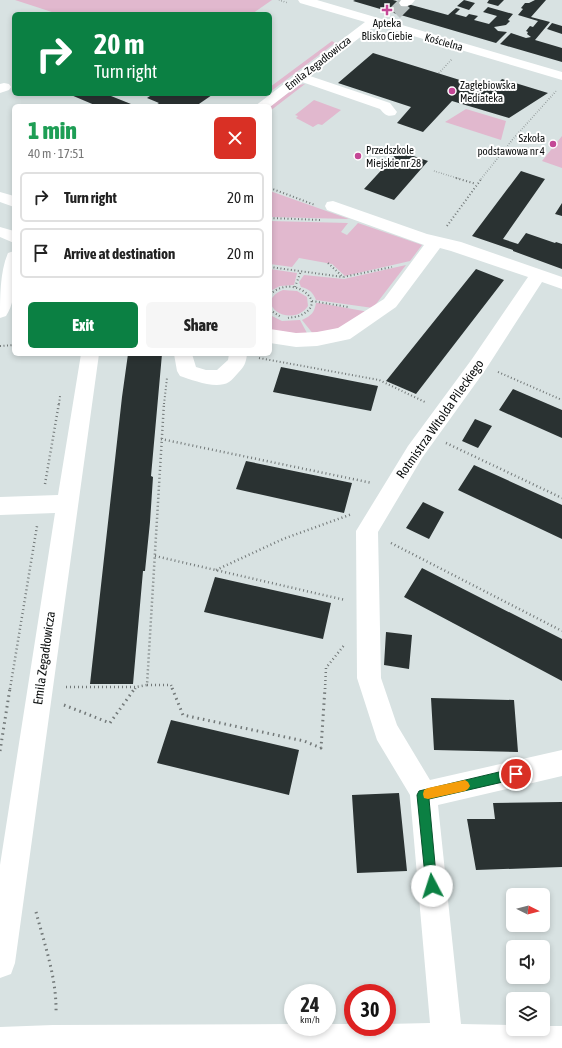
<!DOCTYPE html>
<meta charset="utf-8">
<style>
body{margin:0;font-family:"Asap Condensed",sans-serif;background:#f6f6f6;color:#222;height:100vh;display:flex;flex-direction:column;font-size:15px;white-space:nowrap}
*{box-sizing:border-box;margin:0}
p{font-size:13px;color:#767676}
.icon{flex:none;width:22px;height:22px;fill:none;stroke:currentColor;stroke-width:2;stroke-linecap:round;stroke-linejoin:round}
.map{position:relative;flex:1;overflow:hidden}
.panel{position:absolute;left:12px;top:104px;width:260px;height:252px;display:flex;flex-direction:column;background:#fff;border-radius:6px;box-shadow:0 2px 6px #0003}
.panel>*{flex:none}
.top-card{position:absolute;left:12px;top:12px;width:260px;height:84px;border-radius:6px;box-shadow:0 2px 6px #0003;background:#0b8043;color:#fff;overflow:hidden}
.needle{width:26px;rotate:96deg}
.fabs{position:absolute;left:506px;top:888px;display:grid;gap:8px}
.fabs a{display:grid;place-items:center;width:44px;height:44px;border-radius:6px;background:#fff;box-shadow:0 2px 6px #0003;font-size:20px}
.speed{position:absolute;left:284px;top:984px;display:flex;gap:8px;font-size:20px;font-weight:700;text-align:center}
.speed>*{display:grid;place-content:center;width:52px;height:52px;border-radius:50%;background:#fff;box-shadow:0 2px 6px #0003;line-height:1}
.speed small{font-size:10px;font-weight:400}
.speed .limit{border:6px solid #d22;background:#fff;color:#111}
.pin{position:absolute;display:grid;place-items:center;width:34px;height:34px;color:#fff;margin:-17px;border:2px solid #fff;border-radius:50%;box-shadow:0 1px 4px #0007}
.me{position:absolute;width:44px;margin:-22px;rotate:355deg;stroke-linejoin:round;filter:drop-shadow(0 0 3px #0008)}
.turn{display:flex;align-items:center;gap:14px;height:84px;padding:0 16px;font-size:18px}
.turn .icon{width:52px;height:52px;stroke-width:2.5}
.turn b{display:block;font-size:28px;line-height:34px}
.round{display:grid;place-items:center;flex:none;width:42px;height:42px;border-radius:6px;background:#f6f6f6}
.headline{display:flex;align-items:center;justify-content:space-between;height:68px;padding:0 16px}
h1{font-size:24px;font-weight:800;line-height:30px;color:#1e9e55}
.cta{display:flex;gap:8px;margin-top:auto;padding:8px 16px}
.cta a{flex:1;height:46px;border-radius:6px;background:#0b8043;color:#fff;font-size:16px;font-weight:800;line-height:46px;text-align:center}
.cta a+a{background:#f6f6f6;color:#222}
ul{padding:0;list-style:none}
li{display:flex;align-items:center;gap:12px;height:50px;margin:0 8px 6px;padding:0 8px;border:2px solid #e0e0e0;border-radius:6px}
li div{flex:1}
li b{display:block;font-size:15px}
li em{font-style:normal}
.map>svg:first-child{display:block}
</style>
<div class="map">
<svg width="562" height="1048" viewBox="0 0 562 1048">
<rect width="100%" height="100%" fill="#d8e2e2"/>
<path fill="#e1b8ce" d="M15 0H272L252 14H58Z
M332 41 335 43 270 92V87Z
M305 84 270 111V106L299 85Z
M314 100 341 110 322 125 318 124 313 127 296 118 298 116 295 115Z
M466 109 506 121 501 140 445 122Z
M562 136V168L542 161Z
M270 191 349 219 270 217Z
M270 221 348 223 341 232 347 235 358 223 422 245 410 261 345 276 332 264 299 258 292 267 270 264Z
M406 265 373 308 316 300C313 292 309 289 301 287L299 282 304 275 344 279Z
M270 269 297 273 294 285 280 286 270 291Z
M283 290 297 291 307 297 308 306C291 330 251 303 283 290Z
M316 303H319L369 312 346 326 314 335 302 320C312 315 314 313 316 303Z
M270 315 282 321 300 320 308 335 270 330Z"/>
<path fill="#2a3232" d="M355 0H393L448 15 456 8 460 9 455 14 466 17 469 14 478 16 474 20 489 24 497 16 483 12 488 7 513 14 508 20 510 21 506 25 494 27 498 31 507 32 496 43 353 1Z
M464 0 475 3 469 10 457 6Z
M489 0H504L498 6 487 3Z
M535 0H546L531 17 550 22 535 40 562 48V62L500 44 511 33 526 38 531 37 527 34 528 32 526 31 530 26 533 27 538 21 518 15 523 9 521 8 525 3H529Z
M552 23 562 26V34L547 29Z
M373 53 492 90 502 79 548 93 509 118 452 101 423 132 397 123 411 107 338 83Z
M73 94H106L136 106H97L71 95Z
M153 94H210L212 95 196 106H154L159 103 147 98Z
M399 151 428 161 394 200 364 189Z
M521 171 545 179 503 239 518 244 526 233 555 243 556 242 562 244V269L513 251V250L472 236Z
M562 203V216L555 214Z
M476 269 504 280 416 394 386 381Z
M128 354H162L151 476 153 477 150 522 145 571H143L133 684H90L122 397Z
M281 367 378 386 371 411 273 392Z
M513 389 562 410V438L499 410Z
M475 419 492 426 478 448 462 441Z
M246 461 352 483 344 513 236 489Z
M474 465 562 505V539L458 490Z
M423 502 444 512 429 539 406 528Z
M422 568 562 639V681L404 597Z
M215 577 331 603 323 639 204 612Z
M386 632 412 635 409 669 384 665Z
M431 698 514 700 518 752 434 750Z
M171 720 299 750 289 795 157 763Z
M399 793 407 871 357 873 352 795Z
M562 802V867L476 870 467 819H495L493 803Z"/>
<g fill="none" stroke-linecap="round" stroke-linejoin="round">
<path stroke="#b9c2c2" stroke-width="14" stroke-dasharray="14 7" stroke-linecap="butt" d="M395 13 405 3"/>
<path stroke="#727878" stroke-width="1.5" stroke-dasharray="0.5 2" stroke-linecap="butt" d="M279 0 288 3
M439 73 452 59
M434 171 460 179
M481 179 513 139 557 90"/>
<path stroke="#727878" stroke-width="2" stroke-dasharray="1 2.5" stroke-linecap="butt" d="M456 178 476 184
M270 188 315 205
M270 218 321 220
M447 226 482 178
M328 263 343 277 392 267
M270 267 343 277
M295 287 301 271
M270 294C273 292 277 289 281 288 298 281 326 302 303 314 299 317 293 317 288 318
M312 301 348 307
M270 310 281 317
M0 346 14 345
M259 358 379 380 425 402
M498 372 562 400
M59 404 60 396
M164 404 167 378"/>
<path stroke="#727878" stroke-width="2.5" stroke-dasharray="1 3" stroke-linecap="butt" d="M161 439 372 483
M446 443 562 498
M45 484 59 403
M391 543 562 631
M155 556 345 600
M216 570 283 539 352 514
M147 685H171L173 689
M66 687H135
M10 689 37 526
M135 689 136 687 147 685 164 403
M325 689 326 668 345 644"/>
<path stroke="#727878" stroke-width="3" stroke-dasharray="1.5 4" stroke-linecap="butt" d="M172 688 183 715 304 741 321 748 325 688
M64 705 110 723 135 688
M0 751 10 688
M36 912C45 946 57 979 56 1014"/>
<path fill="#fff" fill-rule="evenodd" d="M298 0H317L562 72V80L376 25 310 76 390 103 397 112 395 115C387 117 385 115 380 109L302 82 270 107 255 106 365 22 300 3Z
M401 0H415C411 6 407 7 401 6L399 3Z
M4 83 9 84 11 87 9 90 0 93V84Z
M0 192 14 196V207L0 202Z
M333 201 427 234 461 242 562 277V289L542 282 486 369 422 458 378 532 381 678 397 725 430 780 562 750V776L438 805 461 1024 513 1025V1029H543V1026H562V1048H0V1027L53 1025 293 1024V1027H327V1024H353V1027H387V1024L430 1023 410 795 377 740 357 678 356 531 408 446 472 359 528 277 451 251 440 248 396 307 350 339 317 346 296 347 270 343V329L296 333 317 332 338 328 384 299 424 245 327 210 325 206 327 202Z
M0 227 14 231V243L0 237Z
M14 251C14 272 18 298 6 316L0 318C0 297 0 271 8 253Z
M81 354H99L15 963 11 974 0 978V865L55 513 0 515V497L58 495Z
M174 354H192L196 367 206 370H217L228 360 229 354H247C246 363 244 367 238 373 235 376 232 380 229 382 216 390 193 380 180 376L177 371Z"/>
</g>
<path fill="#0b8043" stroke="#07532c" d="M516 768 520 770 521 774 520 778 516 779 429 799 437 886 436 890 432 891 427 890 426 886 417 795 419 791Z"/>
<path fill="#f59e0b" d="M465 780 468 782 470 786 468 789 465 791 428 799 424 798 423 794 424 790 428 788Z"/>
<g fill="#c44796" stroke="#fff" stroke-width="1.5">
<path d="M385 4h4v4h4v4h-4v4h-4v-4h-4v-4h4z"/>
<circle cx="452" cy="91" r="4"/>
<circle cx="553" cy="144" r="4"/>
<circle cx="358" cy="156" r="4"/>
</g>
<g text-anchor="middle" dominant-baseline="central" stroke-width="4" stroke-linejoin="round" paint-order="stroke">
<g font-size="11" fill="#0c0f0f" stroke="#fff" text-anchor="start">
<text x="387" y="23" text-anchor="middle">Apteka<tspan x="387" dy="13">Blisko Ciebie</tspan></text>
<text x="460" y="85">Zagłębiowska<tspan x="460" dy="13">Mediateka</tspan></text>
<text x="545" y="138" text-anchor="end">Szkoła<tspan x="545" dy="13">podstawowa nr 4</tspan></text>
<text x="366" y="150">Przedszkole<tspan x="366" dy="13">Miejskie nr 28</tspan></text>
</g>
<g font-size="11" fill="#0c0f0f" stroke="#fff">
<text transform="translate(444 42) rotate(16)">Kościelna</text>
<text transform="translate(318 63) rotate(-38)">Emila Zegadłowicza</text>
</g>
<g font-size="13" fill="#0c0f0f" stroke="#fff">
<text transform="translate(440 419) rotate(-55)">Rotmistrza Witolda Pileckiego</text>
<text transform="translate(44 658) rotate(-82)">Emila Zegadłowicza</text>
</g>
</g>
</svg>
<div class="fabs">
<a><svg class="needle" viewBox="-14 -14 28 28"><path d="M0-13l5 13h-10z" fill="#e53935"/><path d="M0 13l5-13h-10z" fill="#767676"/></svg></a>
<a><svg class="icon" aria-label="sound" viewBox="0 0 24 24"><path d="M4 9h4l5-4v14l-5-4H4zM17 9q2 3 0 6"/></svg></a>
<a><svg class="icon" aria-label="layers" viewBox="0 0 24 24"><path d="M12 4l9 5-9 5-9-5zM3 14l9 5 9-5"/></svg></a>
</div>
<div class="speed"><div>24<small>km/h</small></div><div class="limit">30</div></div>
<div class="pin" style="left:516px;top:774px;background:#d93025"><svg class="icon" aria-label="arrive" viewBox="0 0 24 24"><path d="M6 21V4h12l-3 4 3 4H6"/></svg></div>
<svg class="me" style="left:432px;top:886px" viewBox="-20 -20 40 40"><circle r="19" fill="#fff"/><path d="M0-13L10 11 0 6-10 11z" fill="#0b8043"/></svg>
<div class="top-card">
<div class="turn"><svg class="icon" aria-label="right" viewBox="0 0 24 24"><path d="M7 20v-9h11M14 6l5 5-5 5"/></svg><div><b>20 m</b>Turn right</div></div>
</div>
<section class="panel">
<div class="headline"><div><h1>1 min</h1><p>40 m · 17:51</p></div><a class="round" style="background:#d93025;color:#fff"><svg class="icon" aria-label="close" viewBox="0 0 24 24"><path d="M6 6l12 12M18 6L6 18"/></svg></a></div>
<ul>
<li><svg class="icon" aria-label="right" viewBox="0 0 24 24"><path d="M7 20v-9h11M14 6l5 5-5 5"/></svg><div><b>Turn right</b></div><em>20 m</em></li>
<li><svg class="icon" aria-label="arrive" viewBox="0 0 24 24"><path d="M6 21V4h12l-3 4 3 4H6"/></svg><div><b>Arrive at destination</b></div><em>20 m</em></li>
</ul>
<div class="cta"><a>Exit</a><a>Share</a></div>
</section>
</div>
